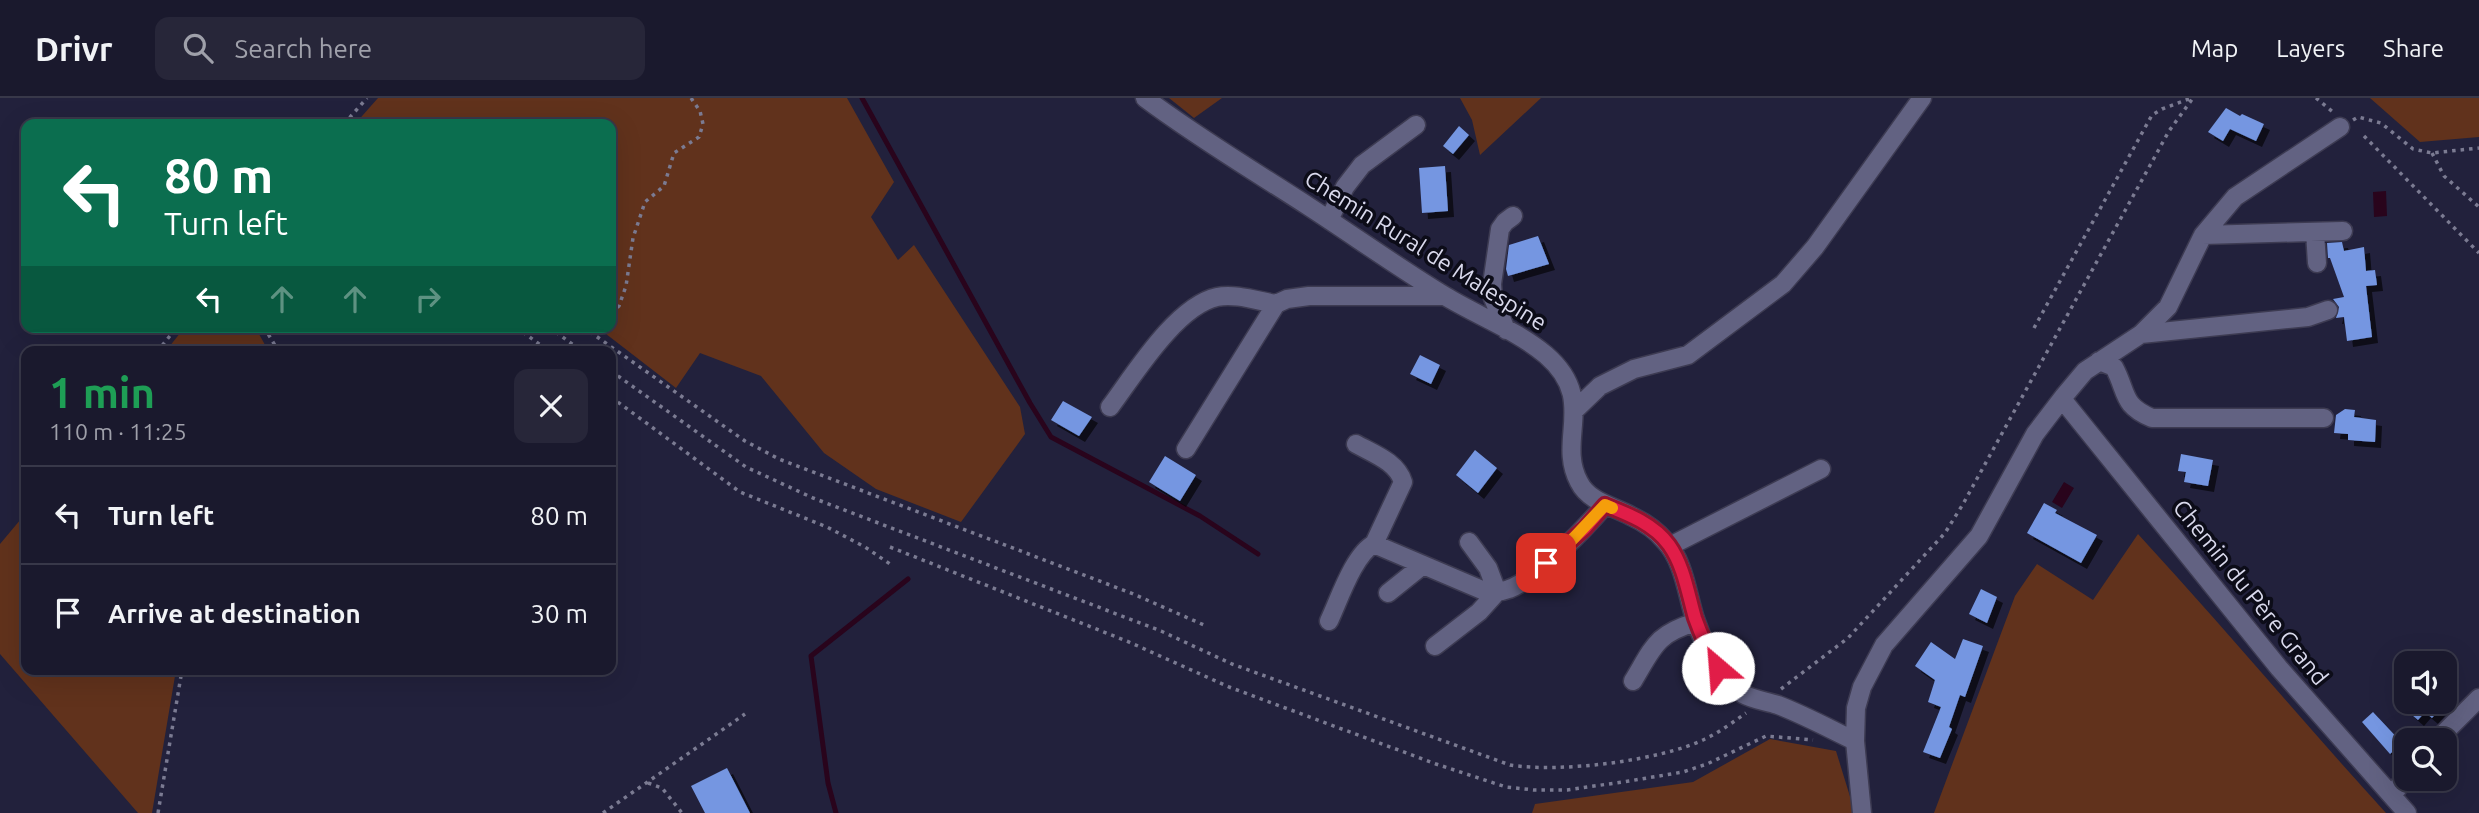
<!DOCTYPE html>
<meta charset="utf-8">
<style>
body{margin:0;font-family:Ubuntu,sans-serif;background:#272639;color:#f1f3f6;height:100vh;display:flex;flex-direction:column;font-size:26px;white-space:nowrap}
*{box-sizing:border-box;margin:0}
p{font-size:23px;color:#9fa0aa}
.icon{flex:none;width:38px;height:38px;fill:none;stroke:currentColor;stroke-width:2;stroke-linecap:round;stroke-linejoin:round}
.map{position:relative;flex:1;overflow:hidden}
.side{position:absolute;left:21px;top:248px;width:595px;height:329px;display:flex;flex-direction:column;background:#1a192d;border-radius:14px;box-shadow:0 7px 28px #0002,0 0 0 2px #383849}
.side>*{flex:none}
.hud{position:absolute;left:21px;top:21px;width:595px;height:214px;border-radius:14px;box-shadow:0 7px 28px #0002,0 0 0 2px #383849;background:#0b6e4f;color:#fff;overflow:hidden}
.buttons{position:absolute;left:2394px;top:553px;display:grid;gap:14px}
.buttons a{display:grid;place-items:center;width:63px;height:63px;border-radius:14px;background:#1a192d;box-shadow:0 7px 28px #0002,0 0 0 2px #383849;font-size:35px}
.pin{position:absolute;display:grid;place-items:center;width:60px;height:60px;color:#fff;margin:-30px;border-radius:14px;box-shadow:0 4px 10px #0006}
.me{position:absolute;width:77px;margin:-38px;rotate:333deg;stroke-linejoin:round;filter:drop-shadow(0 0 5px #0008)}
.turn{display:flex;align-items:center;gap:24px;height:147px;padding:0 28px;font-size:32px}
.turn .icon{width:91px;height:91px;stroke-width:2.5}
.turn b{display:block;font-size:49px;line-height:60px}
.lanes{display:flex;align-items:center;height:66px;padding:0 28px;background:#0003;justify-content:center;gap:35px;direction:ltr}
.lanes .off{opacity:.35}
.round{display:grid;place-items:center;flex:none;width:74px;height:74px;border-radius:14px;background:#272639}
.head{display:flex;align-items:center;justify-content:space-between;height:119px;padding:0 28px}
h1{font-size:42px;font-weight:600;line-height:52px;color:#1e9e55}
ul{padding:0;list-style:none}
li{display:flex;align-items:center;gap:21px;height:98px;padding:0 28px;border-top:2px solid #383849}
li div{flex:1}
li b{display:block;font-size:26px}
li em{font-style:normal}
header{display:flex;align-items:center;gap:42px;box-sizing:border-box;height:98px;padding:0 35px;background:#1a192d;border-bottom:2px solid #383849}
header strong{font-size:33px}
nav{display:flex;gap:38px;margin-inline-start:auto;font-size:24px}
.search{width:490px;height:63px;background:#272639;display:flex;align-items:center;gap:18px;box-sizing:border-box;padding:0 24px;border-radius:14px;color:#9fa0aa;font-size:26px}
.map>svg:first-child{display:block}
</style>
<header>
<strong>Drivr</strong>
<div class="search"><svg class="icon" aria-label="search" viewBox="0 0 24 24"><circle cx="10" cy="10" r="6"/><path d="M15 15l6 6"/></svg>Search here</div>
<nav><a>Map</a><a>Layers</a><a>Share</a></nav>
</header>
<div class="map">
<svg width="2479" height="715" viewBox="0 0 2479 715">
<defs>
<filter id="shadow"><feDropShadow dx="6" dy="6" stdDeviation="0" flood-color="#0009"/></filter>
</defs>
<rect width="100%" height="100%" fill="#22213c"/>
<path fill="#61321c" d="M378 0H847L894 84 871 119 898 162 914 147 1020 309 1025 336 961 424 876 391 824 355 761 278 700 255 676 290 597 229H611V26H355Z
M1169 0H1222L1194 20Z
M1460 0H1541L1480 57 1472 22Z
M2370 0H2479V39L2420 44Z
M185 229H255L269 254H165Z
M26 415V572H176L152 715H138L0 556V446Z
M2138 436C2222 527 2302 623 2386 715H1934L2015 498 2037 466 2093 502Z
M1770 641 1836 653 1852 705V715H1532L1535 706 1693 684Z"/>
<path fill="#29041c" d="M2386 93 2387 118 2374 119 2373 94Z
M2064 384 2074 390 2062 410 2052 404Z"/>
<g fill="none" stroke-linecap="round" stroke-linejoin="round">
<path stroke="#29041c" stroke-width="5" d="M862 0 1030 305 1051 339 1200 418 1258 456
M836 715 828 685 811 558 908 481"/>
</g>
<path fill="#7496e1" filter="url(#shadow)" d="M2226 10 2240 18 2242 16 2264 26 2256 43 2230 31 2223 43 2208 34Z
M1459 28 1469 37 1453 56 1443 48Z
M1445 68 1448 113 1422 115 1419 70Z
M1538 138 1549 166 1508 178 1506 171 1509 147Z
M2342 144 2344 153 2364 149 2366 173 2375 172 2377 187 2366 188 2372 239 2347 243 2344 219 2336 220 2339 209 2333 201 2344 199 2330 160H2328L2327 145Z
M1420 257 1440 267 1431 286 1410 276Z
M1063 303 1092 319 1079 338 1051 322Z
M2345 311 2355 312 2354 319 2376 322 2375 344 2348 342V336L2334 335 2336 317Z
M1475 352 1497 370 1478 395 1456 377Z
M2181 356 2213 362 2208 388 2184 384 2186 374 2178 373Z
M1165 358 1196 377 1180 403 1149 384Z
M2044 405 2057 412 2055 415 2097 437 2081 465 2027 435Z
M1981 491 1997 499 1987 525 1969 516Z
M1963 541 1983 548 1965 599 1960 597 1949 629 1952 631 1940 660 1923 654 1941 609 1928 604 1935 582 1915 568 1931 544 1955 561Z
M2397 604H2446L2432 620 2425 614 2418 622Z
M2373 614 2402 645 2390 656 2362 624Z
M727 670 750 715H705L691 688Z"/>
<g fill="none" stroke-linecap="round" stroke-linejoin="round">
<g stroke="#3d3b52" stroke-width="21">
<path id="minor" d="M1145 0C1197 39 1254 73 1308 108 1354 138 1399 170 1445 198 1478 218 1516 232 1546 257 1598 302 1556 341 1579 384 1589 404 1613 408 1631 418 1644 424 1656 432 1665 443 1684 463 1687 496 1695 521 1704 547 1719 580 1743 596 1754 602 1766 603 1778 607 1804 617 1830 631 1855 643
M1329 122 1345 89 1362 67 1416 27
M2315 134 2317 165
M2203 137 2343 133
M1276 206 1287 201 1309 198H1445
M1506 232 1493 200 1492 186 1500 131 1505 124 1513 118
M2141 236 2308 219 2328 212
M2099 263 2114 269C2128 295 2121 307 2152 320H2324
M2062 301 2279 570 2407 715
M1110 309C1134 277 1176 208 1217 199 1235 195 1258 203 1276 206L1186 351
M1575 312 1600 288 1634 271 1688 257 1783 186 1815 149 1922 0
M1356 346C1374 356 1397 364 1403 384L1374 446
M1670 448 1821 371
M1388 495 1423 467
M1329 523C1339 502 1354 456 1374 446L1482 492C1492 494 1499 495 1509 491 1537 481 1585 430 1605 407
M1435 548 1479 514 1497 494 1488 470 1469 444
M1633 583C1654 548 1656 536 1696 524
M2437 642 2479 600
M2392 698 2406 678
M1862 715 1855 643 1856 610 1862 589 1884 547 1979 438 2035 336 2064 298 2085 273 2141 236 2168 209 2203 137 2235 99 2340 29"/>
</g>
<path stroke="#7b7b92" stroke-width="3.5" stroke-dasharray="3.5 5" stroke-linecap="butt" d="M2316 0 2333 14
M2353 22 2358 19 2381 25 2413 51 2432 55 2479 50
M344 26 367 0
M2364 38 2479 155
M2432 55 2444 78 2479 109
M611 215 619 208 626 188 633 140 645 104 664 88 674 55 699 39 703 26 700 13 691 0
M264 229 279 254
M516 229 550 254
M549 229 583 254
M583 229 745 343 779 361 1131 495 1204 527
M2034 230 2152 17 2162 11 2191 0
M157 254 177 229
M611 273 746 369 813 400 1161 533 1232 566 1510 667C1559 675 1660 663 1705 641 1720 634 1733 624 1746 615
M611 299 740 394 827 429 865 449 893 468
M890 449 1129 544 1229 589 1436 666 1506 689 1534 692H1567L1629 683 1683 674 1707 666 1766 638 1813 642
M1781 591 1848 540 1945 435 1963 406 2169 33 2193 0
M648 685 662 690 682 715
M158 715 182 572
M603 715 745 616"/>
<use href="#minor" stroke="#626282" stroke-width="18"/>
</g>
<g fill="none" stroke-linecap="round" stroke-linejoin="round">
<g stroke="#92132f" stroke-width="18">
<path id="route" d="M1546 465 1585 430 1605 407C1628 416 1654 426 1669 447 1684 468 1688 496 1695 520 1701 537 1709 554 1718 570"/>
</g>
<use href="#route" stroke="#e11d48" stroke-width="12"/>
<path stroke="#f59e0b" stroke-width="12" d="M1570 444 1605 407 1612 410"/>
</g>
<g text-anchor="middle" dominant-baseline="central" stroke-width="7" stroke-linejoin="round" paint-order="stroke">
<g font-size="23" fill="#d9d9ec" stroke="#0c0c18">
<text transform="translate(1426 152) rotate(32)">Chemin Rural de Malespine</text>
<text transform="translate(2251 494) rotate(51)">Chemin du Père Grand</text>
</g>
</g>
</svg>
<div class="buttons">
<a><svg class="icon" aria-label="sound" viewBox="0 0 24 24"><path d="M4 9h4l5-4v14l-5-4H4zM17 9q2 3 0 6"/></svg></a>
<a><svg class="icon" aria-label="search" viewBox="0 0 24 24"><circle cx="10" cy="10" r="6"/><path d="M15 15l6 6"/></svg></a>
</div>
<div class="pin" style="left:1546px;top:465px;background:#d93025"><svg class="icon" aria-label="arrive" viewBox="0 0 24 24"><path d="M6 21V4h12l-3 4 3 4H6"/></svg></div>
<svg class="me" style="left:1718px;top:570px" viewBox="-20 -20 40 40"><circle r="19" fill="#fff"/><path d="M0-13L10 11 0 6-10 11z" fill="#e11d48"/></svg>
<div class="hud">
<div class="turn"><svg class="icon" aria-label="left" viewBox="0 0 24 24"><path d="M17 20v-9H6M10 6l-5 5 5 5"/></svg><div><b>80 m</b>Turn left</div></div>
<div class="lanes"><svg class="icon" aria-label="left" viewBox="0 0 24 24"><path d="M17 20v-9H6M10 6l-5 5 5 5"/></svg><svg class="icon off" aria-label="ahead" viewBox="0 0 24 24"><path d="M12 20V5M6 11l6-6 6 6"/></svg><svg class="icon off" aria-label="ahead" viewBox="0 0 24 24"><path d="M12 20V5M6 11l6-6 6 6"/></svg><svg class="icon off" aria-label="right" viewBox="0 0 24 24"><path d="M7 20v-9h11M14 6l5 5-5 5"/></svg></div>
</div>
<section class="side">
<div class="head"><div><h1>1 min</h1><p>110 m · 11:25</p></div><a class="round"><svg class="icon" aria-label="close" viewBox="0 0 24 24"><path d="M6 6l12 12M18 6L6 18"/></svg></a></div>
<ul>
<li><svg class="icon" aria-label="left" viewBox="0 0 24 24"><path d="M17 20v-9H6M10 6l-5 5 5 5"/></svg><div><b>Turn left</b></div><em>80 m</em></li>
<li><svg class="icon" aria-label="arrive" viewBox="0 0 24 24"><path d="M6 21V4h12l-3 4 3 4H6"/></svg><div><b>Arrive at destination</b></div><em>30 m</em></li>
</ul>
</section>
</div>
